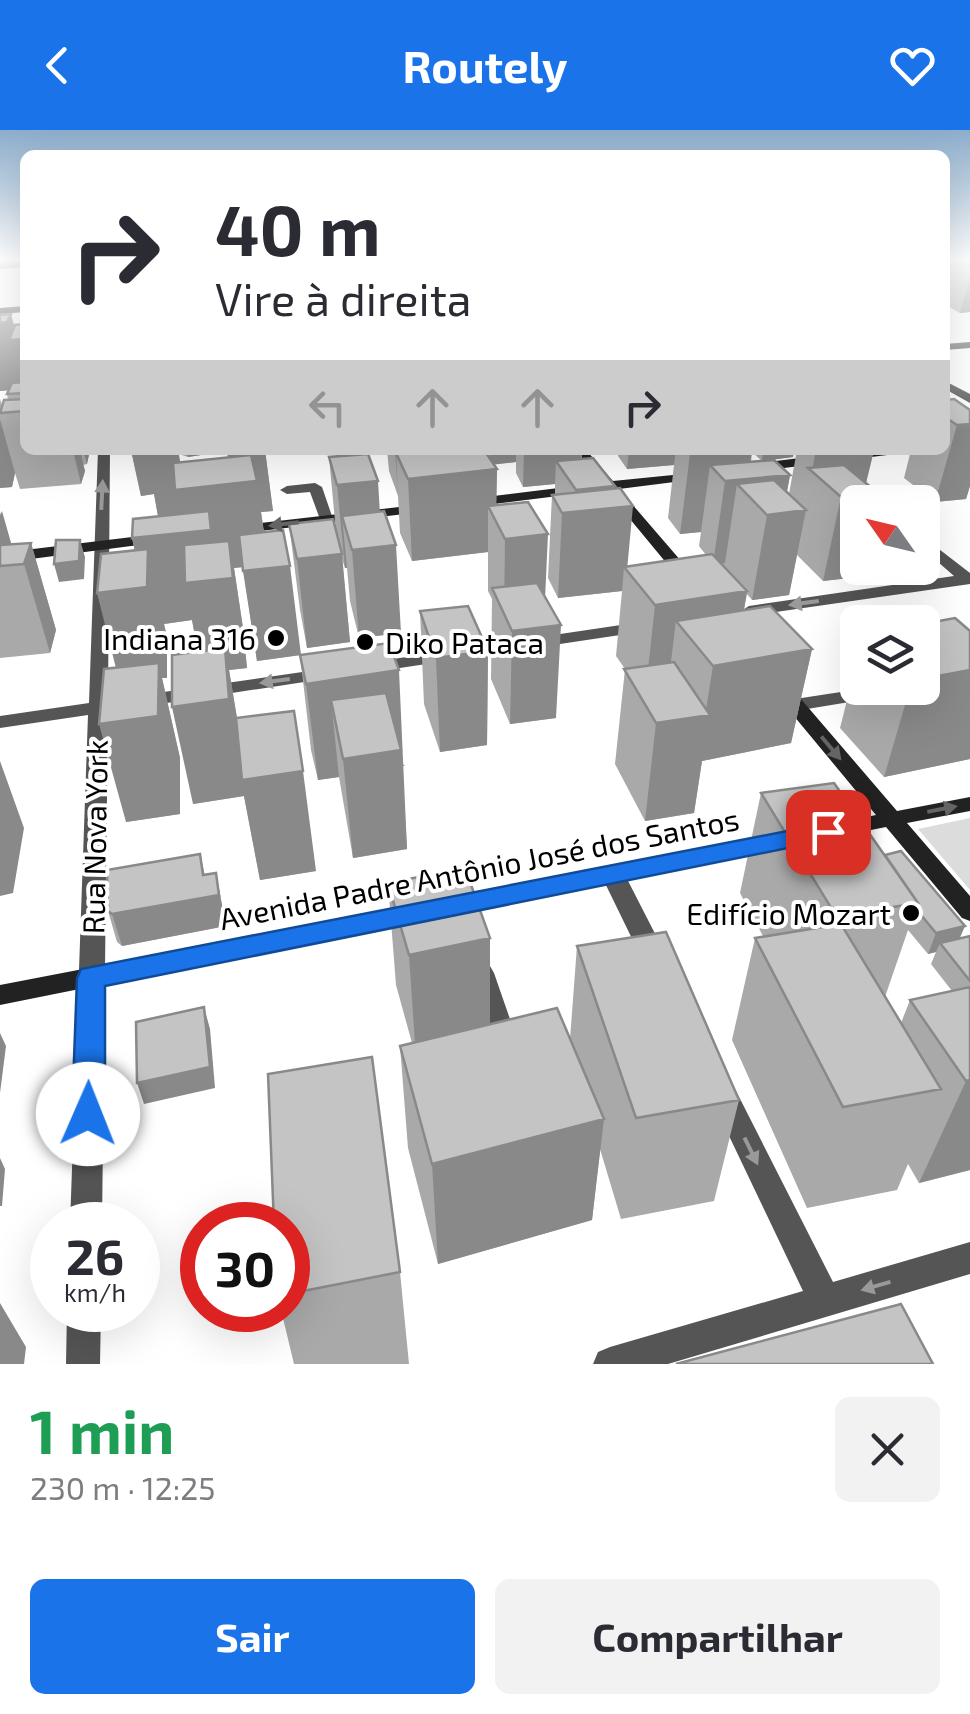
<!DOCTYPE html>
<html lang="pt">
<meta charset="utf-8">
<style>
body{margin:0;font-family:"Exo 2",sans-serif;background:#f2f2f3;color:#2b2b33;height:100vh;display:flex;flex-direction:column;font-size:38px;white-space:nowrap}
*{box-sizing:border-box;margin:0}
p{font-size:32px;color:#7c7c81}
.icon{flex:none;width:55px;height:55px;fill:none;stroke:currentColor;stroke-width:2;stroke-linecap:round;stroke-linejoin:round}
.map{position:relative;height:1234px;overflow:hidden}
.sheet{display:flex;flex-direction:column;background:#fff;flex:1}
.sheet>*{flex:none}
.guide{position:absolute;left:20px;top:20px;width:930px;height:305px;border-radius:15px;box-shadow:0 10px 40px #0002;background:#fff;color:#2b2b33;overflow:hidden}
.needle{width:65px;rotate:304deg}
.tools{position:absolute;left:840px;top:355px;display:grid;gap:20px}
.tools a{display:grid;place-items:center;width:100px;height:100px;border-radius:15px;background:#fff;box-shadow:0 10px 40px #0002;font-size:50px}
.speed{position:absolute;left:30px;top:1072px;display:flex;gap:20px;font-size:50px;font-weight:700;text-align:center}
.speed>*{display:grid;place-content:center;width:130px;height:130px;border-radius:50%;background:#fff;box-shadow:0 10px 40px #0002;line-height:1}
.speed small{font-size:25px;font-weight:400}
.speed .limit{border:15px solid #d22;background:#fff;color:#111}
.pin{position:absolute;display:grid;place-items:center;width:85px;height:85px;color:#fff;margin:-42px;border-radius:20px;box-shadow:0 5px 15px #0006}
.me{position:absolute;width:110px;margin:-55px;rotate:1deg;stroke-linejoin:round;filter:drop-shadow(0 0 8px #0008)}
.turn{display:flex;align-items:center;gap:35px;height:210px;padding:0 30px;font-size:45px}
.turn .icon{width:130px;height:130px;stroke-width:2.5}
.turn b{display:block;font-size:70px;line-height:85px}
.lanes{display:flex;align-items:center;height:95px;padding:0 30px;background:#0003;justify-content:center;gap:50px;direction:ltr}
.lanes .off{opacity:.35}
.round{display:grid;place-items:center;flex:none;width:105px;height:105px;border-radius:15px;background:#f2f2f3}
.headline{display:flex;align-items:center;justify-content:space-between;height:170px;padding:0 30px}
h1{font-size:60px;font-weight:700;line-height:75px;color:#1e9e55}
.cta{display:flex;gap:20px;margin-top:auto;padding:20px 30px}
.cta a{flex:1;height:115px;border-radius:15px;background:#1a73e8;color:#fff;font-size:40px;font-weight:700;line-height:115px;text-align:center}
.cta a+a{background:#f2f2f3;color:#2b2b33}
header{display:flex;justify-content:space-between;align-items:center;height:130px;padding:0 30px;background:#1a73e8;color:#fff;font-size:45px;font-weight:700}
.map>svg:first-child{display:block}
</style>
<header><svg class="icon" aria-label="back" viewBox="0 0 24 24"><path d="M15 5l-7 7 7 7"/></svg>Routely<svg class="icon" aria-label="heart" viewBox="0 0 24 24"><path d="M12 20l-8-8c-3-5 5-10 8-4 3-6 11-1 8 4z"/></svg></header>
<div class="map">
<svg width="970" height="1234" viewBox="0 0 970 1234">
<rect width="100%" height="100%" fill="#fff"/>
<path fill="#dcdcdc" d="M970 688V760L918 699Z"/>
<g fill="none" stroke-linecap="round" stroke-linejoin="round">
<path fill="#555" fill-rule="evenodd" d="M25 131V137L0 139V133Z
M25 176V182L0 184V178Z
M970 212V218L945 220V214Z
M945 251 970 264V273L945 259Z
M98 320H110L108 570 330 538 339 543 330 548 108 582 102 1095H70L88 585 0 598V586L89 573Z
M315 353 322 357 333 389 331 392H321L310 362 287 364 280 360 287 356Z
M922 406 970 443V454L749 486 741 481 749 476 954 446 922 418Z
M641 492 647 493 650 497 647 501 373 542 364 537 373 532Z
M867 558H907L898 564 795 581 785 575 795 569Z
M613 737 621 739 625 745 668 829 664 836 655 839 646 836 642 829 601 745 605 739Z
M481 833 490 836 494 843 519 915 515 923 505 926 495 923 491 915 468 843 472 836Z
M724 954 734 957 833 1152 970 1112V1144L668 1234H593L598 1222 610 1217 803 1161 710 966 714 957Z
M67 1180H101L100 1234H66Z"/>
<path fill="#222" fill-rule="evenodd" d="M573 320H586L613 351 703 342V348L698 349 619 359 694 446V452H682L606 360 469 377 462 373 469 369 599 353Z
M864 320H901L895 324 752 342 745 338 752 334Z
M425 374 432 378 430 381 235 404 228 400 235 396Z
M157 404 165 409 162 412 0 433V423Z
M781 552 788 554 897 681 970 667V681L907 693 970 766V791L962 788 886 697 841 706 833 704 830 699 833 694 876 685 774 562 772 558 774 554Z
M773 705 781 708 784 713 781 718 453 786 445 783 441 777 445 771 453 768Z
M415 775 423 778 427 784 423 790 0 875V855Z"/>
</g>
<path fill="#a9a9a9" fill-rule="evenodd" d="M949 128H970V182L960 183 945 175V143Z
M0 185 14 196 25 194V320H90L87 334 83 335 85 341 81 354 20 359 15 343 12 357 0 358V269L2 275 8 270 7 264 9 260 0 261Z
M945 270 970 280V356L966 369 935 372 904 348 911 320H945Z
M131 320H178L180 332 228 327 227 321 188 327 182 325 181 320H265L273 381 261 382 264 402 301 525 405 636H402L407 719 353 728 339 647 318 650 311 620 300 525 257 531 243 437 234 438 243 498 247 538 229 540 237 588 316 741 260 750 244 666 193 674 198 521 192 490 164 494 167 507V548H162L180 628V684L126 692 116 538 135 421 132 408 158 386 154 364 141 366Z
M387 320H582V329L614 359 627 436 706 425 699 416 701 402 680 404 668 388 674 335 627 339 618 326V320H794L793 327 762 331 752 322 751 332 790 345 787 362 789 364 797 320H874L866 353 858 447 823 451 797 425 789 465 752 470 747 464 744 480 812 519 791 613 702 631 694 683 645 691 615 634 625 539 616 526 622 461 558 468 548 448 552 365 555 364V354L523 357 516 343V332L494 334 497 339 496 375 545 467 556 588 510 594 491 549 492 469 488 461V422L412 431 400 403 398 366 389 341Z
M329 327 380 382 401 503 359 508 350 471 347 438H345L342 429 350 512 307 518 300 480 289 394 336 402Z
M0 382 11 414 31 413 56 500 50 523 0 528Z
M420 481 488 521 487 615 440 622 424 574Z
M970 501V629L884 647 840 598 858 527V558H922Z
M761 663 885 725 960 808 970 806V1040L919 1053 908 1034 897 1060 807 1078 732 910 755 808 763 806 740 763ZM908 800 928 824 936 822 931 834 952 861 910 870 901 893 885 867Z
M216 743 226 796 122 816 117 812 108 781 205 744Z
M388 753 490 808V894L570 909 577 816 739 970 714 1071 621 1089 600 1019 592 1090 438 1134 408 1018 400 916 412 913 396 855Z
M288 1095 400 1142 409 1234H294L281 1180H288Z"/>
<path fill="#898989" d="M970 147V182L960 183Z
M11 184 18 210 25 209V263L22 259 0 261V193Z
M0 289 15 343 12 357 0 358Z
M970 294V356L966 369 935 372 957 295Z
M73 320H80L85 341 81 354Z
M83 320H90L87 334Z
M131 320H178L185 359 232 354 227 321 188 327 187 320H265L273 381 261 382 268 434 234 438 243 498 247 538 229 540 241 612 303 641 316 741 260 750 244 666 193 674 172 577 202 544 192 490 164 494 167 507V548H162L180 628V684L126 692 99 594 120 554 97 463 143 458 132 408 160 397 154 364 141 366Z
M301 320H331L301 323Z
M395 320H430L497 339 496 392 488 376V422L412 431 408 349 396 323 398 366Z
M490 320H516V332L490 335Z
M524 320H582L580 352 556 331 555 354 523 357Z
M629 320H676L674 335 627 339Z
M736 320H752L748 349 790 345 783 383 806 380 789 465 752 470 767 385 737 354 725 433 713 434 725 351 710 335 701 402 680 404 690 324Z
M763 320H794L793 327 762 331Z
M816 320H874L863 365 878 363 876 372H858V438H861L858 447 823 451 841 367 812 341Z
M378 351 382 417 396 415 401 503 359 508 352 420 342 386 347 438H345L337 355Z
M615 356 613 378 633 376 627 440 624 437 622 461 558 468 562 383 575 381 576 360Z
M2 381 17 434 0 418V386Z
M548 404 544 491 504 485 505 409Z
M80 410 85 427 84 449 59 452 54 434Z
M31 413 56 500 50 523 24 434Z
M342 424 350 512 307 518 297 429Z
M290 436 301 525 257 531 243 441Z
M747 461 735 532 812 519 791 613 702 631 694 683 645 691 656 593 705 586 713 536 676 491 667 563 645 567 655 475Z
M561 495 556 588 510 594 512 501Z
M488 521 487 615 440 622 436 528Z
M399 540 407 719 353 728 343 629 331 570 339 647 318 650 306 554Z
M970 540V629L884 647 910 558H922V549Z
M0 631 24 698 13 763 0 766Z
M200 724 207 755 216 743 226 796 122 816 112 784 203 745Z
M965 796 956 817 940 813 936 822 928 824 936 803Z
M490 808V911L416 928 409 825Z
M204 877 210 899 215 958 144 974 137 953Z
M0 903 6 916 0 963Z
M970 950V1040L919 1053 966 951Z
M604 989 592 1090 438 1134 432 1034Z
M0 1028 5 1039 2 1076H0Z
M0 1173 26 1217 24 1234H0Z"/>
<path fill="#c4c4c4" stroke="#898989" stroke-width="2.5" d="M11 184 7 192 0 193V185Z
M25 194V209L9 210 15 195Z
M25 252V263L7 264 12 253Z
M25 269V281L0 283 4 270Z
M954 269 970 280V294L957 295 945 287V270Z
M427 320H484L497 339 408 349 396 323Z
M686 320H736L690 324Z
M368 324 378 351 337 355 329 327Z
M251 325 257 351 175 360 173 333Z
M593 328 615 356 576 360 556 331Z
M774 330 790 345 725 351 710 335Z
M844 335 878 363 841 367 808 338Z
M774 350 806 380 767 385 737 354Z
M620 358 633 376 562 383 552 365Z
M528 372 548 404 505 409 488 376Z
M209 381 211 400 132 408 133 389Z
M384 381 396 415 352 420 342 386Z
M333 389 342 424 297 429 289 394Z
M283 400 290 436 243 441 239 405Z
M56 410H80L79 431 54 434Z
M229 411 233 448 185 453 184 415Z
M31 413 24 434 0 436V415Z
M148 419 147 457 97 463 101 424Z
M712 424 747 461 655 475 624 437Z
M537 453 561 495 512 501 492 458Z
M468 476 488 521 436 528 420 481Z
M770 476 812 519 713 536 676 491Z
M955 488 970 501V540L922 549V494Z
M389 513 399 540 306 554 300 525Z
M225 518 229 569 172 577V525Z
M674 532 710 585 656 593 624 539Z
M159 533 158 586 99 594 104 539Z
M386 563 401 620 343 629 331 570Z
M294 581 303 641 242 650 236 588Z
M834 653 918 773 836 786 761 663Z
M901 721 965 796 936 803 916 779 918 773 885 725Z
M200 724 203 745 216 743 219 765 112 784 108 781 107 740Z
M465 738 490 808 409 825 388 753Z
M841 794 941 959 843 977 755 808Z
M666 802 739 970 636 988 577 816Z
M970 806V851L940 813Z
M970 857V950L966 951 910 870Z
M204 877 210 937 137 953 136 892Z
M557 878 604 989 432 1034 400 916Z
M372 927 400 1142 288 1164V1095H274L268 944Z
M901 1174 933 1234H676Z"/>
<defs><path id="oneway-solid" d="M-6-.8H1V-3.2L6.5 0L1 3.2V.8H-6Z" transform="scale(2.5)"/></defs>
<g fill="#999">
<use href="#oneway-solid" transform="translate(102 365) rotate(-87)"/>
<use href="#oneway-solid" transform="translate(804 473) rotate(172)"/>
<use href="#oneway-solid" transform="translate(275 551) rotate(172)"/>
<use href="#oneway-solid" transform="translate(751 1021) rotate(64)"/>
<use href="#oneway-solid" transform="translate(876 1156) rotate(164)"/>
</g>
<g fill="#646464">
<use href="#oneway-solid" transform="translate(284 394) rotate(173)"/>
<use href="#oneway-solid" transform="translate(831 618) rotate(50)"/>
<use href="#oneway-solid" transform="translate(942 679) rotate(-11)"/>
</g>
<linearGradient id="sky" x2="0" y2="1"><stop stop-color="#8cadcc"/><stop offset="0.43" stop-color="#fff"/><stop offset="1" stop-color="#fff" stop-opacity="0"/></linearGradient>
<rect width="970" height="301" fill="url(#sky)"/>
<path fill="#1a73e8" stroke="#114b97" stroke-width="2.5" d="M828 693 837 696 841 702 837 708 105 856V984L100 994 88 998 77 994 72 984 77 848 81 839Z"/>
<g fill="#000" stroke="#fff" stroke-width="4">
<circle cx="276" cy="508" r="10"/>
<circle cx="365" cy="512" r="10"/>
<circle cx="911" cy="783" r="10"/>
</g>
<g text-anchor="middle" dominant-baseline="central" stroke-width="8" stroke-linejoin="round" paint-order="stroke">
<g font-size="30" fill="#000" stroke="#fff" text-anchor="end">
<text x="256" y="508">Indiana 316</text>
<text x="385" y="512" text-anchor="start">Diko Pataca</text>
<text x="891" y="783">Edifício Mozart</text>
</g>
<g font-size="30" fill="#000" stroke="#fff">
<text transform="translate(94 707) rotate(-89)">Rua Nova York</text>
<text transform="translate(479 738) rotate(-11)">Avenida Padre Antônio José dos Santos</text>
</g>
</g>
</svg>
<div class="tools">
<a><svg class="needle" viewBox="-14 -14 28 28"><path d="M0-13l5 13h-10z" fill="#e53935"/><path d="M0 13l5-13h-10z" fill="#7c7c81"/></svg></a>
<a><svg class="icon" aria-label="layers" viewBox="0 0 24 24"><path d="M12 4l9 5-9 5-9-5zM3 14l9 5 9-5"/></svg></a>
</div>
<div class="speed"><div>26<small>km/h</small></div><div class="limit">30</div></div>
<div class="pin" style="left:828px;top:702px;background:#d93025"><svg class="icon" aria-label="arrive" viewBox="0 0 24 24"><path d="M6 21V4h12l-3 4 3 4H6"/></svg></div>
<svg class="me" style="left:88px;top:984px" viewBox="-20 -20 40 40"><circle r="19" fill="#fff"/><path d="M0-13L10 11 0 6-10 11z" fill="#1a73e8"/></svg>
<div class="guide">
<div class="turn"><svg class="icon" aria-label="right" viewBox="0 0 24 24"><path d="M7 20v-9h11M14 6l5 5-5 5"/></svg><div><b>40 m</b>Vire à direita</div></div>
<div class="lanes"><svg class="icon off" aria-label="left" viewBox="0 0 24 24"><path d="M17 20v-9H6M10 6l-5 5 5 5"/></svg><svg class="icon off" aria-label="ahead" viewBox="0 0 24 24"><path d="M12 20V5M6 11l6-6 6 6"/></svg><svg class="icon off" aria-label="ahead" viewBox="0 0 24 24"><path d="M12 20V5M6 11l6-6 6 6"/></svg><svg class="icon" aria-label="right" viewBox="0 0 24 24"><path d="M7 20v-9h11M14 6l5 5-5 5"/></svg></div>
</div>
</div>
<section class="sheet">
<div class="headline"><div><h1>1 min</h1><p>230 m · 12:25</p></div><a class="round"><svg class="icon" aria-label="close" viewBox="0 0 24 24"><path d="M6 6l12 12M18 6L6 18"/></svg></a></div>
<div class="cta"><a>Sair</a><a>Compartilhar</a></div>
</section>
